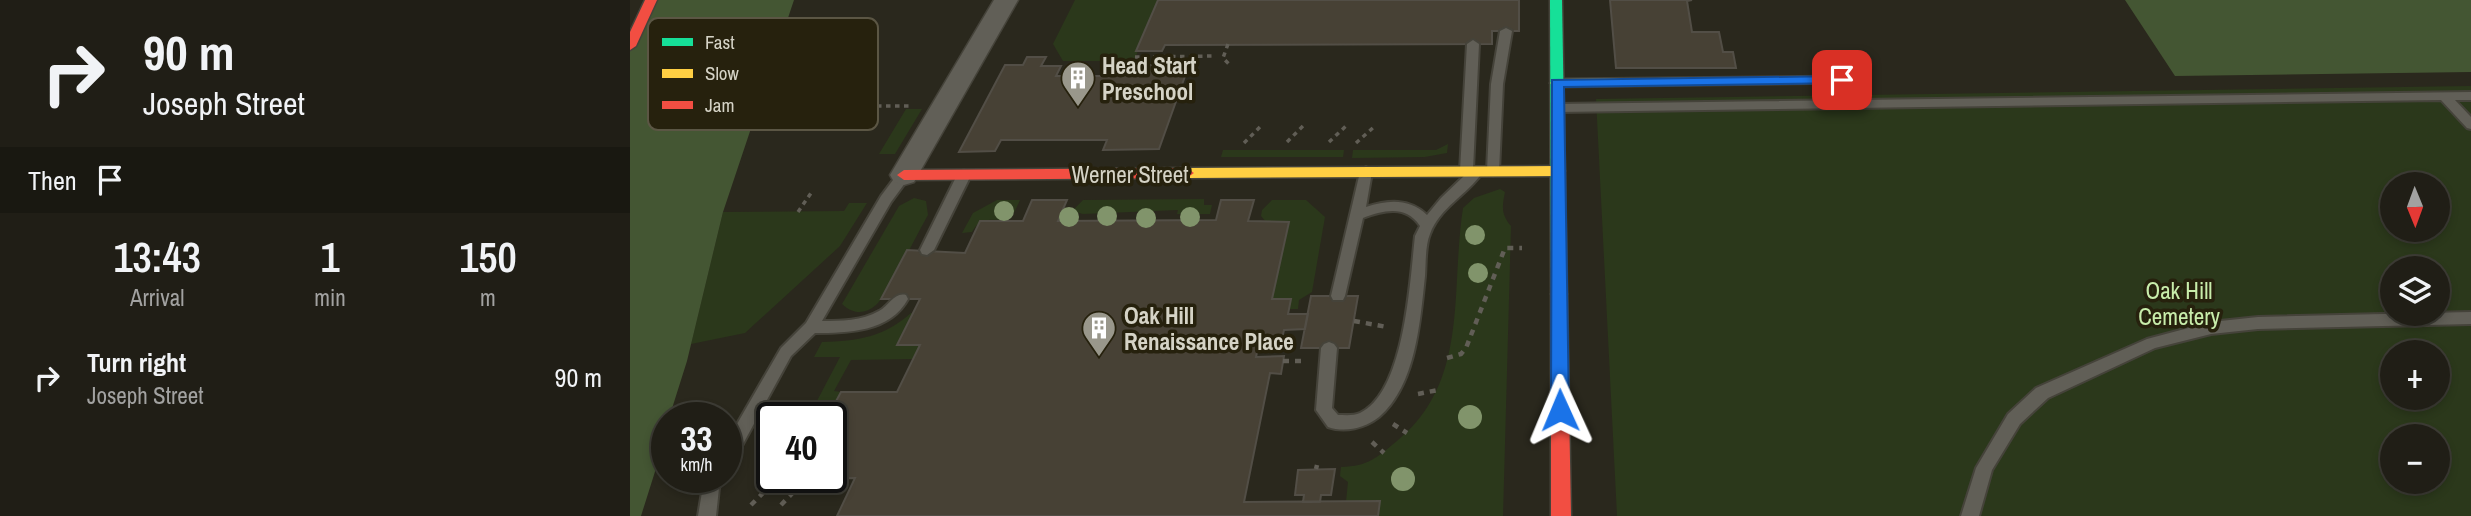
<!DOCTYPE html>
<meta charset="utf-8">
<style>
body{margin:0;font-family:"Archivo Narrow",sans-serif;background:#2d2b23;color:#f1f3f6;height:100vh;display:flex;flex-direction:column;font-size:26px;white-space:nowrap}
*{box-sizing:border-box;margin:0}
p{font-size:23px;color:#a2a2a1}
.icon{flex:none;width:38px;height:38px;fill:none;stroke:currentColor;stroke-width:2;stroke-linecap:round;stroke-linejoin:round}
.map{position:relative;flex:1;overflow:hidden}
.details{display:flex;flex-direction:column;background:#201e16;width:630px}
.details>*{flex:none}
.banner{background:#201e16;color:#f1f3f6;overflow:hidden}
.needle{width:46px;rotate:179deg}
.tools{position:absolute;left:1750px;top:172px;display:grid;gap:14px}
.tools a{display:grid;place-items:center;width:70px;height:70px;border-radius:50%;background:#201e16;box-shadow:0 4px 10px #0003,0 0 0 2px #3d3c35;font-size:35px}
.speed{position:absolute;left:21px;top:402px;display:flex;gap:14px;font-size:35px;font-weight:700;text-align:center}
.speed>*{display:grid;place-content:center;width:91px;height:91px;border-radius:50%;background:#201e16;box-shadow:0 4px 10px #0003,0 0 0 2px #3d3c35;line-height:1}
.speed small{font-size:18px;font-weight:400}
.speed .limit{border:4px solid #111;border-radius:10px;background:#fff;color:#111}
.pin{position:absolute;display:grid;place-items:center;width:60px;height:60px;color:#fff;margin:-30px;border-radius:14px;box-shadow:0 4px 10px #0006}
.me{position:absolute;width:77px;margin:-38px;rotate:359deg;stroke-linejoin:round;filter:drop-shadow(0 0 5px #0008)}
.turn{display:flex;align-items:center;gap:24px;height:147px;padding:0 28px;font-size:32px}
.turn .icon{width:91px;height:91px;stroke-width:2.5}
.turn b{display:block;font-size:49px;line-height:60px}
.then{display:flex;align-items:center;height:66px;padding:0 28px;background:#0003;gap:14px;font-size:26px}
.eta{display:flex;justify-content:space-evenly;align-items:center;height:119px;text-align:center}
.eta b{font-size:42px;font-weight:600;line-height:49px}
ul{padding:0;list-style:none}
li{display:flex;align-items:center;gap:21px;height:91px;padding:0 28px}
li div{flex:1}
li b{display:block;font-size:26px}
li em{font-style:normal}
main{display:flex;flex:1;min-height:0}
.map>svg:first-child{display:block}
</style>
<main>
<section class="details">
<div class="banner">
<div class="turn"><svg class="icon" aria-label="right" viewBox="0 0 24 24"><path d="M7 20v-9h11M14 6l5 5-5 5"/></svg><div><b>90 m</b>Joseph Street</div></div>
<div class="then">Then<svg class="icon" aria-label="arrive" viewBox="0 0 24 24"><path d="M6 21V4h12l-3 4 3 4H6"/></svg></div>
</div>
<div class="eta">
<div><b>13:43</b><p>Arrival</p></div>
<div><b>1</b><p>min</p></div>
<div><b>150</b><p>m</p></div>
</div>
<ul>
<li><svg class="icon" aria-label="right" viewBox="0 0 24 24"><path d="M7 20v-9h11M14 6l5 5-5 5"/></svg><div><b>Turn right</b><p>Joseph Street</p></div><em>90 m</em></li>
</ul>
</section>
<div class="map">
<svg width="1841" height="516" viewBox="0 0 1841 516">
<rect width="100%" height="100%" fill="#2a281d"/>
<path fill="#2b381b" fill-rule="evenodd" d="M445 0H528L504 61H433L423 44Z
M1841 86V516H987L966 99ZM1762 184H1808V229H1762ZM1762 268H1808V313H1762ZM1762 352H1808V397H1762ZM1762 436H1808V481H1762Z
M276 109H292L265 154H249Z
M818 144 817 153 795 157 722 158 723 150H806Z
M593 150H714L713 157H591Z
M870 189 875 192C872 207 871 214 881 226L873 516H748L716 502 718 482 710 476 711 467C739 466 746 458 767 441 840 381 820 291 833 208L844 198Z
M284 198 296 201 298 215C288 232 257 296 246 305 235 315 222 314 212 304L269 206Z
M574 199V205H582L580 214H547L548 210 453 214 442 211 453 200Z
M367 200H390L385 211 376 220C360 220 350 217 342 232L332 233 343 213Z
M642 200H676L695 217 682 292 669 300 668 309H659L661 299H642L659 222H636L631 216 632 210Z
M219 203H237L210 246 115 333 61 344 93 212 214 211Z
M281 313H283L290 345 283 359 221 360 204 391 211 392 204 405H197L190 418H178L210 357H184L192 342C228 341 254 337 281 313Z"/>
<path fill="#445633" d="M21 0H164L93 212 57 361 39 418H37L29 459 11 516H0V46Z
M1495 0H1841V72L1545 76Z"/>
<path fill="#474135" stroke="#524e46" stroke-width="2" d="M528 0H889V31H862V44L535 45 532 51H506Z
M980 0H1062L1057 1 1062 32H1089L1093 52H1103L1106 68H986Z
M397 57H416L411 66H431L426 76H490L494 65H559L529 149 473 150 477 140H371L365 151 329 152 375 65H393Z
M402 200H437L428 221 586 220 591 200H624L618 221 659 222 642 299H661L658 314H678L675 329 654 330 651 343H629L626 357 654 356 651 374 640 373 614 502 750 501 748 516H207L225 478 165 479 201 478V418H190L197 405H204L211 392H267L290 345H267L290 299H251L277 250 335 253 350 221H393Z
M681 296H728L719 348H671Z
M705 469 701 495H691L690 502H673L674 495H665L668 470Z"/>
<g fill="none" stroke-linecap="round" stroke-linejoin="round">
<g stroke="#45433a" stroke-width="4">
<path id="lane" d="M876 28 882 31 873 84 869 171 863 176 857 171 861 84 870 31Z
M843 40 849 44 843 169 851 170 852 173C837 195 810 207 800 234 795 246 796 263 795 276 790 322 786 385 749 417 735 428 715 433 698 427L686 410 691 348 694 344 699 342 704 344 707 348 702 408 708 415C715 415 724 416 730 413 775 392 780 280 785 236L790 226C776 205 754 210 733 218L715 296 713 300H703L701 296 730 172 736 167 742 172 736 207C758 200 779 198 797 215L811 198 835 175 830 171 837 44Z
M1841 92V100H1825L1841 117V129L1837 128 1811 100 927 112 921 108 927 104Z
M274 170 281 175 261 202 192 321C211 321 232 321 249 311 259 306 264 292 276 295L278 299C260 332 218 333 185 333L161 356 102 464 96 466V443L151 348 176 323 251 196 269 172Z
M334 170 341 175 304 250 297 255 292 254 290 250 327 175Z
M1841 312V324L1628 329 1581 334 1525 348 1418 398 1390 424 1362 470 1349 516H1331L1346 468 1378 414 1406 388 1517 339 1581 322 1628 317Z
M77 478H94L89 488 86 516H68L73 486Z"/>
</g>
<g stroke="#45433a" stroke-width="3">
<path id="street" d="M364 0H388L284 182 274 185 264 182 260 175Z"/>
</g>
<g stroke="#45433a" stroke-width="3">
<path id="fast" d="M920 0H932L937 294 935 298H923L921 294Z"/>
</g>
<g stroke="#45433a" stroke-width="3">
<path id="slow" d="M1212 76 1219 80 1217 83 927 87 920 83 927 79Z
M928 166 935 171 928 176 557 178 550 173 557 168Z"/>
</g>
<g stroke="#45433a" stroke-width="3">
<path id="jam" d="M15 0H27L6 46 0 50V32Z
M557 168 564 173 557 178 274 180 267 175 274 170Z
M929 288 935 290 937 294 941 516H921V294L923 290Z"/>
</g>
<path stroke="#615e56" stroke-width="3.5" stroke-dasharray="4.5 4.5" stroke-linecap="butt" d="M598 44 593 58 600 65
M505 57 585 56
M247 106H282
M657 142 673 126
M699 142 716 126
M614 143 631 126
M726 143 745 126
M168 212 181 193"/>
<path stroke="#615e56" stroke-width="4.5" stroke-dasharray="6 6" stroke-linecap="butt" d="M724 321 757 327
M817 358 831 354 836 348 875 248H892
M653 361H672
M788 394 808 390
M763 424 777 433
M742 442 754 453
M686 469 687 465
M121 505 147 479
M151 505 176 479"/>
<use href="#lane" fill="#615f57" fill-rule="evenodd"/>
<use href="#street" fill="#615f57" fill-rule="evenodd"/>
<use href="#fast" fill="#16e098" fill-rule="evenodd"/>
<use href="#slow" fill="#ffcf43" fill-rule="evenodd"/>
<use href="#jam" fill="#f24e42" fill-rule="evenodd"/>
</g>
<g fill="#81946b">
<circle cx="374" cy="211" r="10"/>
<circle cx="477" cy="216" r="10"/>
<circle cx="439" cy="217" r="10"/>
<circle cx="560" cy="217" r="10"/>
<circle cx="516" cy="218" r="10"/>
<circle cx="845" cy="235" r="10"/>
<circle cx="848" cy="273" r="10"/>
<circle cx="840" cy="417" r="12"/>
<circle cx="773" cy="479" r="12"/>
</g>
<path fill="#1a73e8" stroke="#114b97" stroke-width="2" d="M1212 76 1219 80 1217 83 934 87 939 410 937 415 930 417 924 415 921 410 922 80Z"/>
<defs>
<g id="building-pin" transform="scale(1.75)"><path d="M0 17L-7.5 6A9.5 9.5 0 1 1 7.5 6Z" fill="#99978b" stroke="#26210d"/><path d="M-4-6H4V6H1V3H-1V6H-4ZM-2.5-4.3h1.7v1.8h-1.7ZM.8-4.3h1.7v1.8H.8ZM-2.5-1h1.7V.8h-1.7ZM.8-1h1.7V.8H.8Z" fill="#fff"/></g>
</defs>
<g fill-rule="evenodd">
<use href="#building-pin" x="448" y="78"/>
<use href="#building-pin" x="469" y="328"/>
</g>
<g text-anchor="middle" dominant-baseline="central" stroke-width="7" stroke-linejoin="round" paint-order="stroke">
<g font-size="23" font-weight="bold" fill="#d5d3c6" stroke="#26210d" text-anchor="start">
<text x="472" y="65">Head Start<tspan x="472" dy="26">Preschool</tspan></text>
<text x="494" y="315">Oak Hill<tspan x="494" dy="26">Renaissance Place</tspan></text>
</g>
<g font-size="23" fill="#d5d3c6" stroke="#26210d">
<text x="500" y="174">Werner Street</text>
</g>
<g font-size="23" fill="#c8edab" stroke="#26210d">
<text x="1549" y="290">Oak Hill<tspan x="1549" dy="26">Cemetery</tspan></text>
</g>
</g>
<rect x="18" y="18" width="230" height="112" rx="10" fill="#26210d" stroke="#5b5644" stroke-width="2"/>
<rect x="32" y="38" width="31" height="8" fill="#16e098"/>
<rect x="32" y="69" width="31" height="9" fill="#ffcf43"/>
<rect x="32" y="101" width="31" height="8" fill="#f24e42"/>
<g font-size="19" fill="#d5d3c6">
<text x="75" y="49">Fast</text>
<text x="75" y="80">Slow</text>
<text x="75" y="112">Jam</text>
</g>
</svg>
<div class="tools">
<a><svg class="needle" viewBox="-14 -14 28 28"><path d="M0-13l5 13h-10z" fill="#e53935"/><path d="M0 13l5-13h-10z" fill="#a2a2a1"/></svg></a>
<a><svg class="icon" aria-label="layers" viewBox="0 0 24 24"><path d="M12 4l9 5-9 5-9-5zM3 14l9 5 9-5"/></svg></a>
<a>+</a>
<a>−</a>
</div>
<div class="speed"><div>33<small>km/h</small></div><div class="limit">40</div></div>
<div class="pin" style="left:1212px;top:80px;background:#d93025"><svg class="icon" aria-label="arrive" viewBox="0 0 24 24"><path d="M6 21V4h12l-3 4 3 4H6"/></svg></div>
<svg class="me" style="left:930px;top:410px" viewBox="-20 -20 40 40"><path d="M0-17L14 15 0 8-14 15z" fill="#1a73e8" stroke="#fff" stroke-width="4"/></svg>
</div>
</main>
